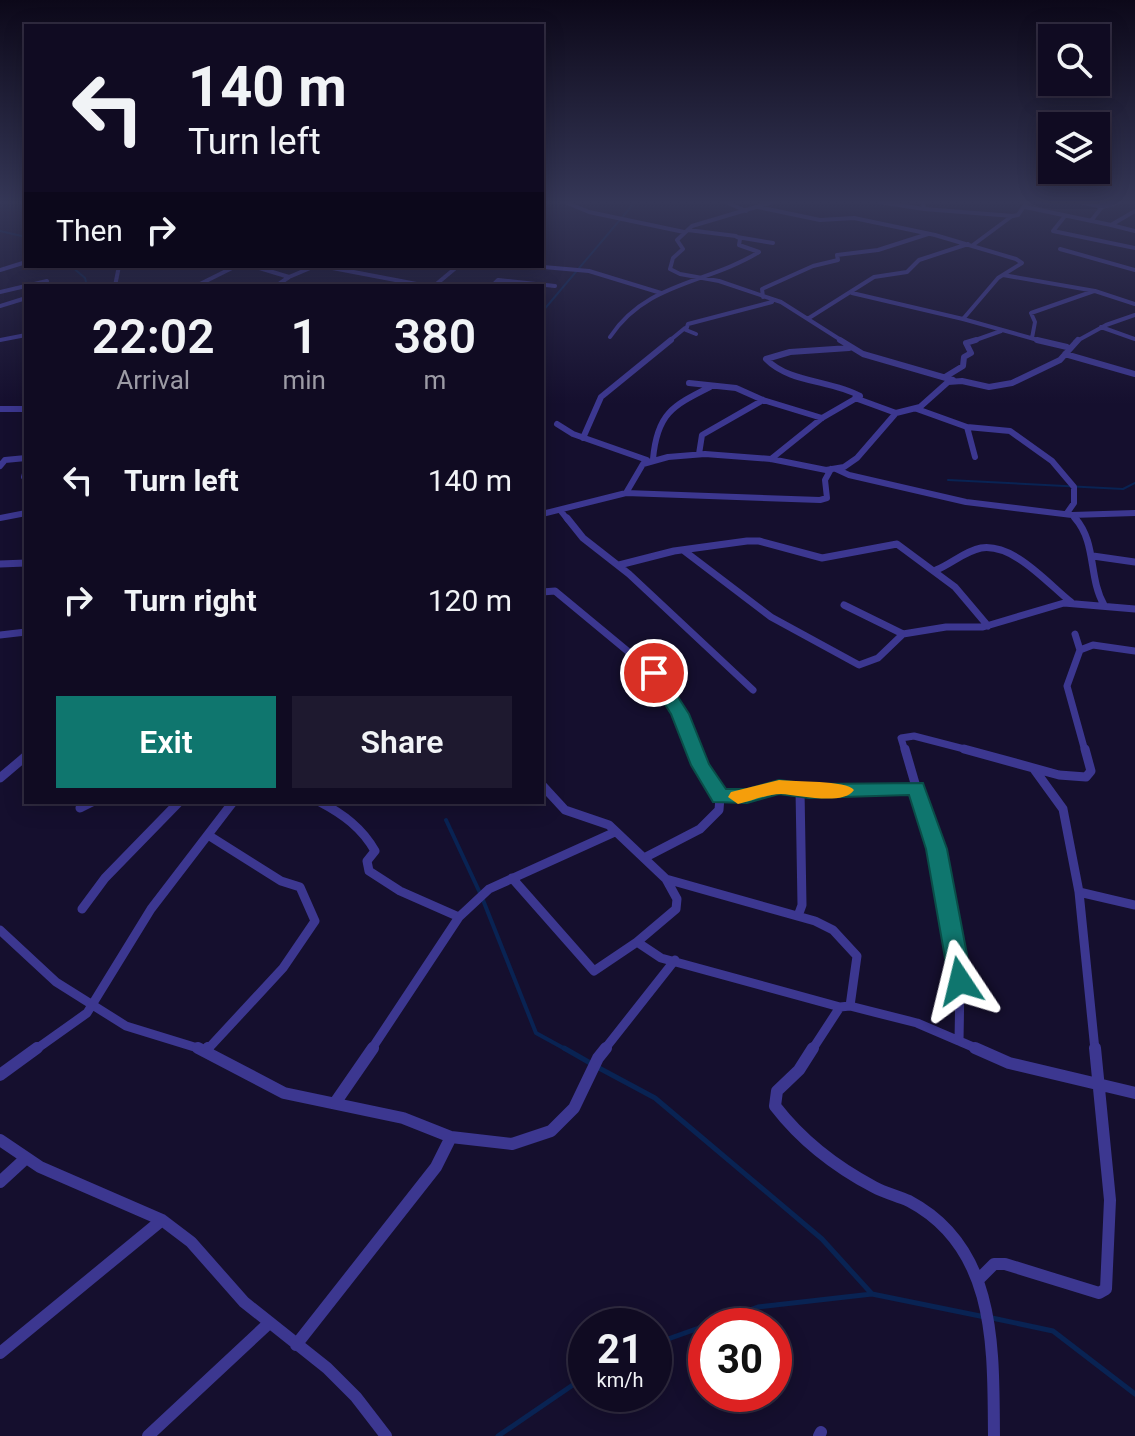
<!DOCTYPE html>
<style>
body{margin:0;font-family:Roboto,sans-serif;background:#1e192f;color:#f1f3f6;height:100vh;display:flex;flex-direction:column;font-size:30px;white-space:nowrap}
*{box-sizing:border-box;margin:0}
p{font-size:26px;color:#9c9ba5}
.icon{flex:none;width:44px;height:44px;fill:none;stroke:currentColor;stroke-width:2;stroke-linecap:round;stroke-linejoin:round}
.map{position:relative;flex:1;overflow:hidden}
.panel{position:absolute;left:24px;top:284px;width:520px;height:520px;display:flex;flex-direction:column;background:#100b22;border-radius:0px;box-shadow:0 4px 20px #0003,0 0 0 2px #302b40}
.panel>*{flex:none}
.guide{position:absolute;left:24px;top:24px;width:520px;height:244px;border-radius:0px;box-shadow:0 4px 20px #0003,0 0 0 2px #302b40;background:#100b22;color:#f1f3f6;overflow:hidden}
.tools{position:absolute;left:1038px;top:24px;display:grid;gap:16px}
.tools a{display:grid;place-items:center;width:72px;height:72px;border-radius:0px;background:#100b22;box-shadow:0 4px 20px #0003,0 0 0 2px #302b40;font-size:40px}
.speed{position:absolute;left:568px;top:1308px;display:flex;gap:16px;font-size:40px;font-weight:700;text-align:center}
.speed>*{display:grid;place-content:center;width:104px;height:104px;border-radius:50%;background:#100b22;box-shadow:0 4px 20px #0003,0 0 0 2px #302b40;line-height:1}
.speed small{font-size:20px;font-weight:400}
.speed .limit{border:12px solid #d22;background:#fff;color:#111}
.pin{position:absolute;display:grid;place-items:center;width:68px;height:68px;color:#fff;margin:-34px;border:4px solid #fff;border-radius:50%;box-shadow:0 2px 8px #0007}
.me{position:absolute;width:88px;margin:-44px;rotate:350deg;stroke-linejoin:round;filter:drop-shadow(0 0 6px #0008)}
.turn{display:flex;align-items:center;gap:28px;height:168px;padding:0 32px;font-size:36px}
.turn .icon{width:104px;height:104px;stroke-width:2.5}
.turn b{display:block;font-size:56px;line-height:68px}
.then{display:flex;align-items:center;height:76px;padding:0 32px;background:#0003;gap:16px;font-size:30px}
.eta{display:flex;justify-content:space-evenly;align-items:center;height:136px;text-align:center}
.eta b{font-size:48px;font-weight:600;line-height:56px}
.cta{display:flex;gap:16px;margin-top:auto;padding:16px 32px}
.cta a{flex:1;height:92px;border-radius:0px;background:#0f766e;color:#fff;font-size:32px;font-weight:600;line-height:92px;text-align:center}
.cta a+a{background:#1e192f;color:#f1f3f6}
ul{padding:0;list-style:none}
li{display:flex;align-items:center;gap:24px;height:120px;padding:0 32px}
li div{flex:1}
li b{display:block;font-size:30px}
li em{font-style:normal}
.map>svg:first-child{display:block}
</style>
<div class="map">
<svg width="1135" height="1436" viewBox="0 0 1135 1436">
<rect width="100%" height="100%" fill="#150f2e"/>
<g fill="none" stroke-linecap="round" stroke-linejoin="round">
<path stroke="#092353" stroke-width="2" d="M0 231 26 237
M71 266 85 278 87 286
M542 312 635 202
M948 480 1123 489 1135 483"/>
<path stroke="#092353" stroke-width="4" d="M446 820 480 893
M483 900 536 1033 567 1050"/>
<path stroke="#092353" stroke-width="5" d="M564 1048 592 1064
M599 1068 655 1098 822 1239 872 1294
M992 1318 1053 1331 1135 1394
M654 1344 758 1307 872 1294 985 1317
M498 1436 586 1376"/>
<path stroke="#3c3790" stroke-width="4" d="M565 202 589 212 684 232
M726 202 746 211
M773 202 692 226 677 240 683 249 673 258 670 269 680 274 719 281 781 302 844 342
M879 202 924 209
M923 202 924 209 1013 216 1018 215 1027 202
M1080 202 1102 207
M758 207 820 220 854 218 935 235 1016 259 1022 263 998 278 963 319 1045 342
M1025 207 1111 225
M1135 211 1111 225 1135 231
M1065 216 1053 231 1135 248
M1091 221 1102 207 1119 202
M737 237 773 243
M973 245 1012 216
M1060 249 1135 270
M253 266 289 277 276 286
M322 266 427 286
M532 266 589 271 661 293
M0 270 26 262
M1003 275 1095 291 1135 304
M289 277 315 266
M115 286 119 266
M157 286H177
M196 286 236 266
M434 286 458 266
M492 286 498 280 555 286
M0 292 47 281
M852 293 963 319
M763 297 762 289 813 266 838 260 837 255 878 250 928 234
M0 306 26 298
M809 318 874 277 907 272 919 260 968 244
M1101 327 1135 339
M696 334 686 330 688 324 772 302
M610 337C646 282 707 284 759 252L739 245 740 239 736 236 688 230
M1032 338 1035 322 1031 313 1094 291
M0 340 26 335
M668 342 685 328
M970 342 1001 331
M1075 342 1106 325 1135 315"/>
<path stroke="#3c3790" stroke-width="6" d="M840 340 863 354 953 380
M1037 340 1067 347
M1065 354 1135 374
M945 377 963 366 964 357 971 353 966 343 976 340
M689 383 736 388 763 400 822 418
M855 398 896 413
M0 409H26
M917 409 967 427 975 457
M557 424 573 434 647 460
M967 427 1010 431 1052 461 1074 487V503L1067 513
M583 438 601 397 671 340
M699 454 702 435 763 400
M653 459C657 414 672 406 710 387
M771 459 822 418 860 396C831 380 789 383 766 359L790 352 849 348
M0 466 5 460 26 458
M836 469 849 475 966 502 1072 515 1077 520
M24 477 26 470
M626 493 820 500 827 498 825 480 831 469
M560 510 568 520
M542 514 626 493 643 464 668 457 705 454 771 459 826 470 844 467 857 458 896 413 920 407 948 382 962 381 989 387 1012 383 1060 360 1078 340
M1072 515 1135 513
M0 518 26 513"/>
<path stroke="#3c3790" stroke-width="7" d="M567 518 583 538 629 574 753 690
M1075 518C1097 543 1088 577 1104 605
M683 550 771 617 859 665 878 658 903 634
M1093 556 1135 562
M0 564 26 563
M619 565 674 551 747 541H759L822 558 897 544 955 587 988 626
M936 570C951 564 965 551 981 548 1014 543 1048 584 1071 602
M542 592 555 591 654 673 680 714 695 751
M844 605 903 634 946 627H983L1064 603 1135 609
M1075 634 1080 650
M0 635 26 632
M905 751 901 738 914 736 972 751
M1085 751 1067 686 1080 650 1093 645 1135 651"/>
<path stroke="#3c3790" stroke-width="9" d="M905 749 942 876 960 981 959 1041
M964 749 1059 775 1086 777 1091 771 1085 749
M1034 769 1063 809 1079 892 1095 1050
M0 778 26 756
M542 785 565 810 609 825 666 879 677 899 676 909 637 942 661 958 840 1007 850 1006 917 1023 980 1050
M720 797 747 796 779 787 809 791 916 788
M320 802C343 814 362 828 375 851L367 861 369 871 400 891 459 917
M80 808 92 802
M644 858 700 829 719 810 720 797 694 749
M512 878 594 971 637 942
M666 879 815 921 833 930 857 956 850 1006
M1079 892 1135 905
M82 909 105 878 179 802
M798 916 802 905 800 790
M0 930 56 982 126 1026 204 1050
M35 1050 87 1013 151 909 233 802
M207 1050 283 968 315 921 300 887 281 881 208 835
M371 1050 459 917 489 889 615 832
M604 1050 675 960
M812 1050 840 1007"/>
<path stroke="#3c3790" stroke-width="12" d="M198 1048 284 1093 403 1118 451 1137 512 1144 551 1131 574 1108 598 1058 606 1048
M813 1048 799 1070 777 1091 775 1106C802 1141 836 1167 874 1187 885 1193 898 1196 909 1201 998 1248 993 1350 994 1436
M975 1048 1009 1063 1135 1093
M206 1051 208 1048
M0 1075 37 1048
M335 1103 373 1048
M0 1140 40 1167 162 1220 191 1242 244 1302 327 1368 356 1397 386 1436
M0 1182 25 1159
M979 1279 994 1264H1005L1099 1293 1106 1289 1110 1200 1095 1048
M296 1345 436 1167 451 1137
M0 1353 162 1220
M148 1436 268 1324
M819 1436 821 1432"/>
</g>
<linearGradient id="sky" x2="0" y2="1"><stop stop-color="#0c0819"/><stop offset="0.5" stop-color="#353757"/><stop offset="1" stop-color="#353757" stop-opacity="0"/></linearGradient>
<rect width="1135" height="404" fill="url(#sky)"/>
<path fill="#0f766e" stroke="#0a4d48" stroke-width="2" d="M654 667 660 669 689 714 709 764 726 789H747L779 780 809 784 923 783 947 849 972 981 969 988 960 991 952 988 949 981 926 849 909 795 809 798 779 794 747 803 713 802 691 765 671 714 645 673Z"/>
<path fill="#f59e0b" d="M779 780C794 782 847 780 854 790 843 806 799 795 781 794 767 794 752 801 738 804L728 797 731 792Z"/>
</svg>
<div class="tools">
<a><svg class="icon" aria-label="search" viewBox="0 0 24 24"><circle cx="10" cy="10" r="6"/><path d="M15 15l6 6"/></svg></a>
<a><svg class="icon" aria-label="layers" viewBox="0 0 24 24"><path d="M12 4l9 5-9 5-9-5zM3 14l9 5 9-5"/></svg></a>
</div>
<div class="speed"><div>21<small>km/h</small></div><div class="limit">30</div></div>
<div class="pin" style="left:654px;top:673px;background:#d93025"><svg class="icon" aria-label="arrive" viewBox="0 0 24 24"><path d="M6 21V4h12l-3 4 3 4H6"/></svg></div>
<svg class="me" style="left:960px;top:981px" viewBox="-20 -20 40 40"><path d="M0-17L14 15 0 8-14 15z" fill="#0f766e" stroke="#fff" stroke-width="4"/></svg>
<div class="guide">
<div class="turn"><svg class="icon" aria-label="left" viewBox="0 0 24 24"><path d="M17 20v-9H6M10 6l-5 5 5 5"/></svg><div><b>140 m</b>Turn left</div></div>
<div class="then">Then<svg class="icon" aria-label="right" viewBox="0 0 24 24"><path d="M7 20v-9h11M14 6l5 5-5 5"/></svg></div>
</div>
<section class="panel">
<div class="eta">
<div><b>22:02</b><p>Arrival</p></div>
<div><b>1</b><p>min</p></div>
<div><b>380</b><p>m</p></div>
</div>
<ul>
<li><svg class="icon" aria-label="left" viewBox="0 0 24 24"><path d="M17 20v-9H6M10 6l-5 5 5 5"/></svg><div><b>Turn left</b></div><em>140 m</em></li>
<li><svg class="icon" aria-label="right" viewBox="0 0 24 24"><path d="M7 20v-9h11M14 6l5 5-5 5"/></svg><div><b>Turn right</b></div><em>120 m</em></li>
</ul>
<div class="cta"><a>Exit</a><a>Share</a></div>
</section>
</div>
